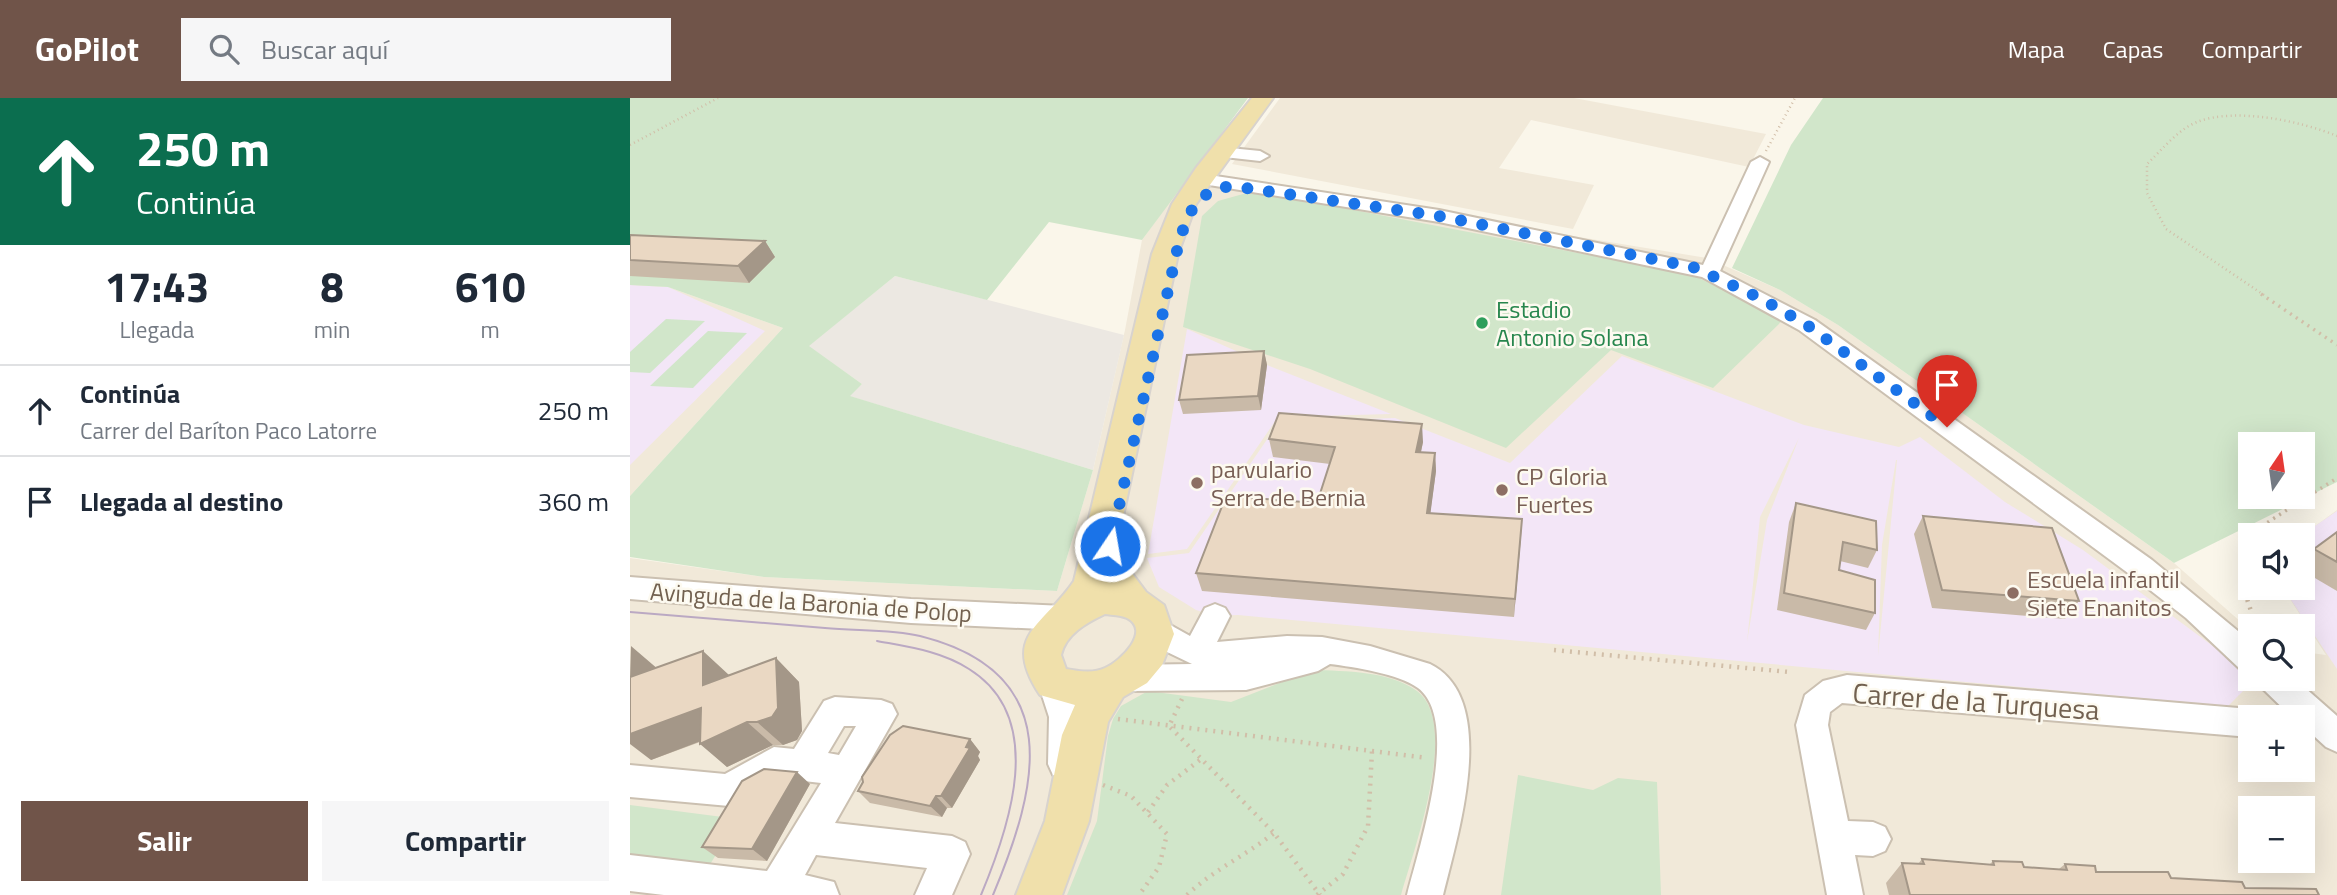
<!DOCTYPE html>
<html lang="es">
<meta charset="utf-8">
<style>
body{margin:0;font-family:"Titillium Web",sans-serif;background:#f6f6f7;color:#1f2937;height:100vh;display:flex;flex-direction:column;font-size:26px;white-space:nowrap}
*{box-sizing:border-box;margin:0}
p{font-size:23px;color:#747a83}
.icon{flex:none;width:38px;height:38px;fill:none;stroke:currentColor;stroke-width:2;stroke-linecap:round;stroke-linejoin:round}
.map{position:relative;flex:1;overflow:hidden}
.drawer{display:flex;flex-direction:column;background:#fff;width:630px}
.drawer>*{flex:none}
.top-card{background:#0b6e4f;color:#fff;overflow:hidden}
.needle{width:46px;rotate:13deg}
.fabs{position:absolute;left:1608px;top:334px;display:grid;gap:14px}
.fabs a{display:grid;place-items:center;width:77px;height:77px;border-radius:0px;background:#fff;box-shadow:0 7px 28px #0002;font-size:35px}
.pin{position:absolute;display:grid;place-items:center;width:60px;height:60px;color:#fff;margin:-72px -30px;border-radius:50% 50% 50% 0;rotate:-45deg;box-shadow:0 0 7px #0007}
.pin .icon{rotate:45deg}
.me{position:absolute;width:77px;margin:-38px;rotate:12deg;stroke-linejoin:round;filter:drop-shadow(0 0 5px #0008)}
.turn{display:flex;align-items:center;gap:24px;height:147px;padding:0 21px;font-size:32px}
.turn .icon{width:91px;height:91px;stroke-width:2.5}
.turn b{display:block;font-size:49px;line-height:60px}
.eta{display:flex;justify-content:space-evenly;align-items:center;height:119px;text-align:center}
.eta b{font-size:42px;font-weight:700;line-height:49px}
.cta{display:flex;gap:14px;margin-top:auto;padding:14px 21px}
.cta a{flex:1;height:80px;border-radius:0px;background:#705449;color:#fff;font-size:28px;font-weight:700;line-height:80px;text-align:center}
.cta a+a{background:#f6f6f7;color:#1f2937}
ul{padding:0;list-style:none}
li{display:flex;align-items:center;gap:21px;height:91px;padding:0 21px;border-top:2px solid #e0e1e3}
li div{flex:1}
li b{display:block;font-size:26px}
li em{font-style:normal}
header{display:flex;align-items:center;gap:42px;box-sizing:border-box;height:98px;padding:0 35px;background:#705449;color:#fff}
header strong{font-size:33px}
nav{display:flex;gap:38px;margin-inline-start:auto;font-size:24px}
.search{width:490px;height:63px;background:#f6f6f7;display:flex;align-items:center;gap:18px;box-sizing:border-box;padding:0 24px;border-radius:0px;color:#747a83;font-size:26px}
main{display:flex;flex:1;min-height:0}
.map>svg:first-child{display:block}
</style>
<header>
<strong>GoPilot</strong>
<div class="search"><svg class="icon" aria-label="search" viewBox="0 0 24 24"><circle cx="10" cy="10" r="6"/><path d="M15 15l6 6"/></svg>Buscar aquí</div>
<nav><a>Mapa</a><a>Capas</a><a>Compartir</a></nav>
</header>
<main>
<section class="drawer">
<div class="top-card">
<div class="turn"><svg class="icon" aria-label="ahead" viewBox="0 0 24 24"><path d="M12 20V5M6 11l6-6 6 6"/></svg><div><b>250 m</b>Continúa</div></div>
</div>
<div class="eta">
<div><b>17:43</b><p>Llegada</p></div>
<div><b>8</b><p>min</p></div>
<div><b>610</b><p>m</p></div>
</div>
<ul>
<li><svg class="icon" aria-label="ahead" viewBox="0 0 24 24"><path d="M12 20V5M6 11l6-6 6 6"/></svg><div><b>Continúa</b><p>Carrer del Baríton Paco Latorre</p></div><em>250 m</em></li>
<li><svg class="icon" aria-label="arrive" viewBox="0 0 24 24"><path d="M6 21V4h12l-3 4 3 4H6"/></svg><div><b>Llegada al destino</b></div><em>360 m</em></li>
</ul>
<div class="cta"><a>Salir</a><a>Compartir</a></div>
</section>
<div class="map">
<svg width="1707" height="797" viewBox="0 0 1707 797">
<rect width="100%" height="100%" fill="#faf6ea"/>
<path fill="#f1e9d9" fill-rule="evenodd" d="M650 0H944L1136 36 1119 69 901 22 869 70 964 87 943 131 602 66Z
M560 75 1077 160 1150 192 1208 227 1544 465 1620 532V581H1673V554L1696 557 1653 490H1673V437L1707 412V797H0V460L134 479 427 493 463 372 495 232 512 142ZM1620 620H1673V672H1620ZM1620 710H1673V763H1620Z
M0 186 38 189 153 230 0 398Z"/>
<path fill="#ece8e2" d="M265 178 494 237 463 372 219 298 232 286 178 248Z"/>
<path fill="#f3e6f7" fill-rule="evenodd" d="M0 187 38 189 135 233 0 367Z
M557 231 637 267 761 316 648 319 557 451 518 456Z
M992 258 1174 327 1269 349 1290 339 1375 404 1453 452 1599 560 1608 569 1613 593 1598 608 608 517 585 518 566 512 529 489 517 460 559 455 649 324 765 320 880 365ZM1169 340 1137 422 1117 544 1130 419ZM1266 362H1267L1248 558 1252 447Z
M1707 413V571L1653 490H1673L1672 437Z"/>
<path fill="#d1e6ca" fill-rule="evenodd" d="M0 0H618L512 142 419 124 357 202 265 178 179 248 232 286 220 298 463 372 427 493 134 479 0 459V398L153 230 38 189 0 187Z
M1193 0H1707V384L1544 465 1208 227 1150 192 1102 170 1161 47ZM1620 346H1673V399H1620Z
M613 96H640L1063 177 1153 222 1083 290 981 252 876 350 680 271 553 229 572 118 588 103Z
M36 221 75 223 20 275 0 274V254Z
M78 233 117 235 63 290 20 288Z
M683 572C715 573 760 573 787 593 831 626 783 753 771 797H437L467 723 478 638 483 621 491 608 518 593 601 604Z
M888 677 963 692 988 680 1027 684 1031 797H871Z
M0 707 108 721 79 768 0 759Z"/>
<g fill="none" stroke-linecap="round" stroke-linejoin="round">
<g stroke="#cbc0b1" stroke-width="4">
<path id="minor" d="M600 50 630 53 639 58 630 63 594 59 591 55 594 51Z
M1130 59 1139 64 1090 173 1185 222 1522 462 1620 543V574L1609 570 1556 520 1502 478 1169 232 1072 179 809 124 579 87 570 82 579 77 809 112 1073 167 1121 64Z
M0 479 281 501 434 508 444 511 449 520 444 529 434 532 281 525 0 501Z
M585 506 595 510 600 518 587 544 657 538 692 539 740 548 800 566C871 601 827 739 813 797H777C788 752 832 623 788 590 769 576 724 569 700 566L688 573 616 592 497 593 486 589 482 580 486 571 497 567 562 566 533 552 516 540 511 531 516 522 526 519 560 538 575 510Z
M424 572 435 575C449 605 461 646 447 677L435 681 423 677 418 666 419 619 408 585 413 575Z
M1217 577 1620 611 1631 615 1634 620H1620V639L1212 605 1200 614 1198 627 1218 723 1243 724 1255 729 1261 741 1255 753 1243 758 1225 757 1233 797H1197L1166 627 1175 597 1193 583Z
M1628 581H1665L1707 618V654L1696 649 1673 628V620H1663L1632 590Z
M205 599 251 602 262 606 267 616 205 725 322 738 335 744 340 756 322 797H285L297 770 186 757 175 777 204 784 209 797H34L0 793V757L137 773 191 685 148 680 99 708 0 699V667L95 676 144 649 164 651 194 603ZM214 628H226L209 657 198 655Z"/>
</g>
<g stroke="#d8d3ce" stroke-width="4">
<path id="major" d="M622 0H643L566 106 548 156 491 428 499 438 497 457 501 474 516 494 534 507 544 536 532 567 517 585 493 599 478 624 459 723 432 797H386L415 723 432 637 445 607 410 597C370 537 414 528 444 483L522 156 542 106 566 70ZM475 516C482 517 491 517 497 520 522 533 490 564 475 570 462 576 449 573 436 571L431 557C436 536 456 525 475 516Z"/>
</g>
<path stroke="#d1bea8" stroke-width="2.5" stroke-dasharray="1 3.5" stroke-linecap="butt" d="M0 47 88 0
M1136 53 1165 0
M1634 197 1536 131 1517 95V66C1532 52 1547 32 1567 24 1605 9 1671 23 1707 38"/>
<path stroke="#d1bea8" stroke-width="3.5" stroke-dasharray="2 5" stroke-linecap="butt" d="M1631 196 1707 247
M1623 438 1624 433 1707 380
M1619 456 1620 451"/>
<path stroke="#d1bea8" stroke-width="4.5" stroke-dasharray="2 6" stroke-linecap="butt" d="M1619 455 1613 489 1626 528
M924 552 1159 574
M552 601 539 628 644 735 690 797
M488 621 797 660
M473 687 501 698 537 736 529 769 509 797
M518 714 537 687 570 662
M557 797C583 772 615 758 644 735
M687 797 713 776 738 728 742 653"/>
<use href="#minor" fill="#fff" fill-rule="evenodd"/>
<use href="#major" fill="#f0e0ab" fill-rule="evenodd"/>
<path stroke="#bba9c3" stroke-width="2" d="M0 514C65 519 130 525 195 530 226 533 261 531 290 538 438 575 408 689 363 797
M247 543C279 549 311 553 339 571 418 620 379 730 351 797"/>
</g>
<path fill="#c9baa8" d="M0 137 135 143 145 159 119 185 0 178Z
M634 253 637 267 631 312 553 316 549 302Z
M639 341 793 344 791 354 805 355 806 373 800 416 892 421 884 519 572 493 566 475 687 405 700 366 643 359Z
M1166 405 1247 452 1238 470 1210 463 1209 472 1245 515 1236 532 1147 512 1159 424Z
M1293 418 1449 503 1435 521 1302 510 1284 436Z
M1707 434V493L1673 473V462L1684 451Z
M146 560 169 584 172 633 167 642 153 647H143L97 669 70 644 21 662 26 570 99 577Z
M340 641 350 654 348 658 350 662 322 710H317L312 719 240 705 228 693 233 684Z
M180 686 137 763 88 760 72 749Z
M1292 761 1359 767 1363 763 1394 769 1429 771 1435 766 1466 774 1541 780 1615 790 1689 797H1259L1256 785 1272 765 1288 766Z"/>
<path fill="#a49788" d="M135 143 145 159 119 185 108 168Z
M634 253 637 267 631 312 628 298Z
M792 326 793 344 787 372 786 354Z
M805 355 806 373 798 434 797 415Z
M892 421 891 439 884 519 885 501Z
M1 548 29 572 0 581Z
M73 553 99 577 73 587Z
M146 560 169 584 172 633 167 642 153 647 127 624Z
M71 610 117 624 143 647 97 669 70 646 97 633 21 662 0 646V636Z
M340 641 350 654 348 658 350 662 322 710 311 698Z
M167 674 180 686 137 763 122 751Z
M306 698 317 710 312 719 300 708Z"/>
<path fill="#ead8c3" stroke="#a49788" stroke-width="2" d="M0 137 135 143 108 168 0 162Z
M634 253 628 298 549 302 557 257Z
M649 315 792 326 786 354 805 355 797 415 892 421 885 501 566 475 596 398 687 405 705 349 639 341Z
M1166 405 1246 423 1247 452 1213 444 1209 472 1245 482V515L1154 495Z
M1293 418 1422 430 1449 503 1312 492Z
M1707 434V464L1684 451Z
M73 553V587L146 560 148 610 142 619 127 624H117L70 646 71 610 0 636V579Z
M273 628 340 641 336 649 340 650 311 698H306L300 708 228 693 233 684 232 679 260 637Z
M134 671 167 674 122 751 72 749 112 683Z
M1292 761 1364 767 1363 763 1392 764 1394 769 1437 772 1435 766 1465 768 1466 774H1538L1541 780 1612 784 1615 790 1686 791 1689 797H1280L1272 765 1294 766Z"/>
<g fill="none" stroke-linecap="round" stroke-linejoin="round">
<path stroke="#1a73e8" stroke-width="12" stroke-dasharray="0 21.6" d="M480 448 549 144C559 113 567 93 601 88L809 118 1063 169 1130 200 1177 227 1317 329"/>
</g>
<circle fill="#2e9e5b" stroke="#fdfaf0" stroke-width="2.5" cx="852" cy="225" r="7"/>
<g fill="#8d6e63" stroke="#fdfaf0" stroke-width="2.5">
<circle cx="567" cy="385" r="7"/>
<circle cx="872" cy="392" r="7"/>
<circle cx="1383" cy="495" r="7"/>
</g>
<g text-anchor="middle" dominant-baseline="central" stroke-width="5" stroke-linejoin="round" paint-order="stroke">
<g font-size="24" fill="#27864d" stroke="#fdfaf0" text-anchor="start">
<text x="866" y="211">Estadio<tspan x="866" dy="28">Antonio Solana</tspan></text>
</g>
<g font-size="24" fill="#785e54" stroke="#fdfaf0" text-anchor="start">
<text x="581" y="371">parvulario<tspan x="581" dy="28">Serra de Bernia</tspan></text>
<text x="886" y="378">CP Gloria<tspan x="886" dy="28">Fuertes</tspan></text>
<text x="1397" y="481">Escuela infantil<tspan x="1397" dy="28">Siete Enanitos</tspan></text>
</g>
<g font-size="24" fill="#726150" stroke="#fdfaf0">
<text transform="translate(181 504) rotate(4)">Avinguda de la Baronia de Polop</text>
</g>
<g font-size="28" fill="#726150" stroke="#fdfaf0">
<text transform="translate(1346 603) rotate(4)">Carrer de la Turquesa</text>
</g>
</g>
</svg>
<div class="fabs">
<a><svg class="needle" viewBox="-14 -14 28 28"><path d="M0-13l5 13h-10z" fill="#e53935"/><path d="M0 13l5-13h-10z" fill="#747a83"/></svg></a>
<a><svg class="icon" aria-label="sound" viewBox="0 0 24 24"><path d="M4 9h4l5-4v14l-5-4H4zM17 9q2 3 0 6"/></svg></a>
<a><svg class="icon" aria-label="search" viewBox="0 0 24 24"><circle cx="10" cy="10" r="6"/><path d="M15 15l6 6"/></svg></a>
<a>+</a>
<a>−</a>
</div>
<div class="pin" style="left:1317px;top:329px;background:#d93025"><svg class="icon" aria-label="arrive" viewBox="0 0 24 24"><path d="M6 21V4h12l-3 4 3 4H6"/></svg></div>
<svg class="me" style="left:480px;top:448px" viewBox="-20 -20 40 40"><circle r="17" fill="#1a73e8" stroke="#fff" stroke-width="3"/><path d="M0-11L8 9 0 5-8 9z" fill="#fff"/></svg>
</div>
</main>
